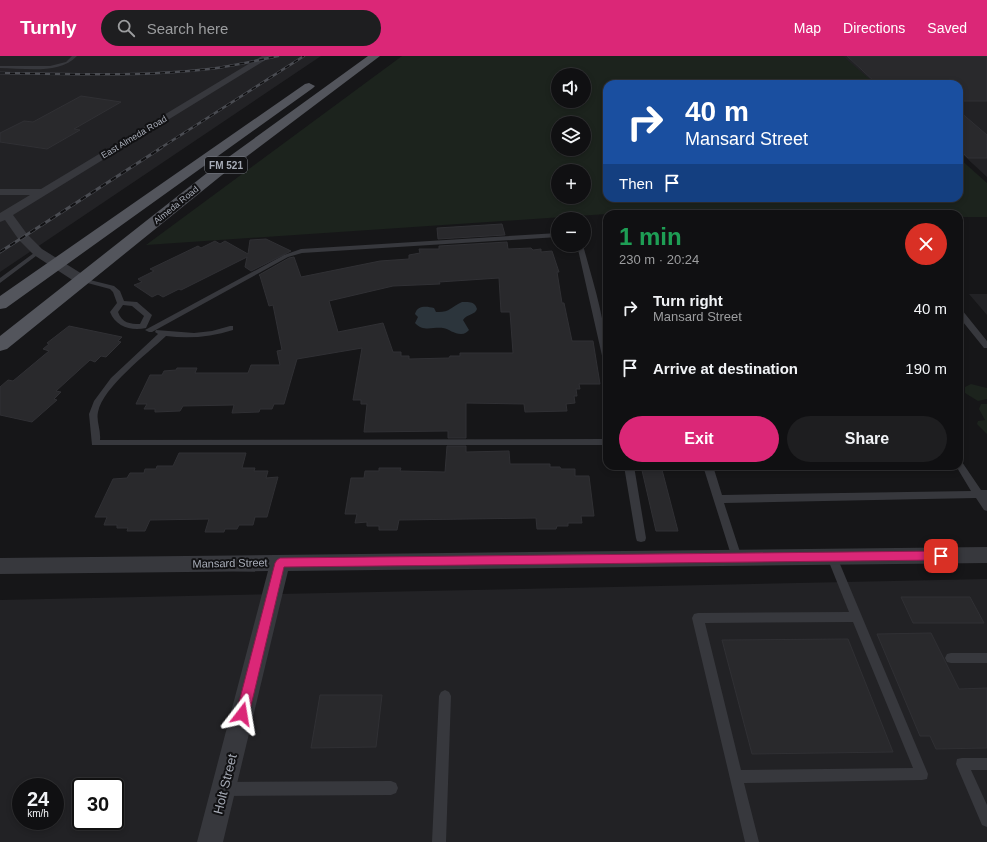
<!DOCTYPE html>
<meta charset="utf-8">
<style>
body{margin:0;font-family:Arial,sans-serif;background:#1e1e20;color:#f1f3f6;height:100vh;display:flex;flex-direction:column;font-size:15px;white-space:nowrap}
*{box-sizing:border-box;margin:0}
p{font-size:13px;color:#9c9d9f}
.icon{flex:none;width:22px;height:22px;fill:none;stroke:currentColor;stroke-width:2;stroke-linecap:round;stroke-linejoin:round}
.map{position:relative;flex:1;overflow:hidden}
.side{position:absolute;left:603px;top:154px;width:360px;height:260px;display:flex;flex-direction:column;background:#101012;border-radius:12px;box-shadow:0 2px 6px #0003,0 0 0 1px #303032}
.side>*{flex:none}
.banner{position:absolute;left:603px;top:24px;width:360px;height:122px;border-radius:12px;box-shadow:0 2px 6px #0003,0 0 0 1px #303032;background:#1a4fa0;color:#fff;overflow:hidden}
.buttons{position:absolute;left:551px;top:12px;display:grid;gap:8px}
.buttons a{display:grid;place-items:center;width:40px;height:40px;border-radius:50%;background:#101012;box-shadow:0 2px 6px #0003,0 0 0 1px #303032;font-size:20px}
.speed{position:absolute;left:12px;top:722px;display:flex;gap:8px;font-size:20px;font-weight:700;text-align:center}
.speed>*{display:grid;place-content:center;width:52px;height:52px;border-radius:50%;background:#101012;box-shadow:0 2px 6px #0003,0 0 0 1px #303032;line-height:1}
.speed small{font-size:10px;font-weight:400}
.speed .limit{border:2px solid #111;border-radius:6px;background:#fff;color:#111}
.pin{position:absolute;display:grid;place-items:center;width:34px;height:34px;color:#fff;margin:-17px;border-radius:8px;box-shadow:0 2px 6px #0006}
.me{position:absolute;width:44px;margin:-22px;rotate:14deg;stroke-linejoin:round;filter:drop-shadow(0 0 3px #0008)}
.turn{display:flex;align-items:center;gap:14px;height:84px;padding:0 16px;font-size:18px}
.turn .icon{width:52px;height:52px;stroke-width:2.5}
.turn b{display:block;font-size:28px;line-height:34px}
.then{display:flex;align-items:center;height:38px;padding:0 16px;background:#0003;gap:8px;font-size:15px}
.round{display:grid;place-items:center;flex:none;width:42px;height:42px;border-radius:21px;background:#1e1e20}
.overview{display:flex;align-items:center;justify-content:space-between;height:68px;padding:0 16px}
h1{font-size:24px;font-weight:700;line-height:30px;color:#1e9e55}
.primary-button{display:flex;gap:8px;margin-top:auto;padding:8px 16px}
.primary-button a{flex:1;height:46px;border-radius:24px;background:#db2777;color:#fff;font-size:16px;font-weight:700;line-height:46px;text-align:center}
.primary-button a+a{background:#1e1e20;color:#f1f3f6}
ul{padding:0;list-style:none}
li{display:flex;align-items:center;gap:12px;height:60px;padding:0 16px}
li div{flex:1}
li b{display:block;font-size:15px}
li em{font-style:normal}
header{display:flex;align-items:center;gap:24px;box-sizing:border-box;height:56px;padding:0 20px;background:#db2777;color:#fff}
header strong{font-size:19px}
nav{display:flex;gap:22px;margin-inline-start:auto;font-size:14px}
.search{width:280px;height:36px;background:#1e1e20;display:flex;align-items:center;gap:10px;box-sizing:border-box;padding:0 14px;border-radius:22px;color:#9c9d9f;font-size:15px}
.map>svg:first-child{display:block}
</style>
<header>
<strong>Turnly</strong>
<div class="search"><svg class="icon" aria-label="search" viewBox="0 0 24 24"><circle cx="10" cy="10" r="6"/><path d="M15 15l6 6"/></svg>Search here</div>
<nav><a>Map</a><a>Directions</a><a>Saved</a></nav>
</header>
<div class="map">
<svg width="987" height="786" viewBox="0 0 987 786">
<rect width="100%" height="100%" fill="#161618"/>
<path fill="#222225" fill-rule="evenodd" d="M0 0H321L0 216Z
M842 0H987V121L959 95V28H873Z
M969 238H987V259Z
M987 523V786H0V544ZM21 731H55V765H21ZM81 731H115V765H81Z"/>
<path fill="#1c231d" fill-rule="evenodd" d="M402 0H843L875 28H607V142H959V102L987 127V161H959V158H607L146 189ZM558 19H584V45H558ZM558 67H584V93H558ZM558 115H584V141H558Z
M971 328 987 332V343L978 345 965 337V331Z
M981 348H987V378L977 368 978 365 985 364 979 353Z"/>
<path fill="#2c353c" d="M462 246C468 246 475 245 477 253 475 259 467 258 463 264L469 274C467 276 465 278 461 278 454 278 449 273 443 272 432 271 423 276 415 267L418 261 415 258C417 249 427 250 434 252L436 256C449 257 451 251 462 246Z"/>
<path fill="#29292c" stroke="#303034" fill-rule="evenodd" d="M847 0H987V45H959V28H877Z
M81 40 121 46 74 73 80 74 47 93 0 86V77L24 65 33 66Z
M959 55 987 79V102H968L959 93Z
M502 168 505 179 438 183 437 172Z
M266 183 291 195 251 215 245 211 247 201 181 234 179 233 163 241 158 238 152 241 134 229 142 226 138 223 154 215 150 213 198 190 201 192 215 185 220 188 225 185 248 198 250 184Z
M507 186 508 193 531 192 533 194 541 193V196L552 195 559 216H557L562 247H564L572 285H593L600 328H579L580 333H576L577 340H574L575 347 566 348 567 355 525 356 524 348 466 347V382H448V375L364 376 367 348H361V344H353L362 292 297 303 284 348H274L272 353H260L259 356 232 357 234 349 183 350 180 355 155 356V353H144L147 348H136L150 319H162L164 315 176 314 177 312H197L195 317H248L251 309H280L277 295 282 294 273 249 269 250 260 220 259 219 289 202 294 201 301 221 380 205 409 203V199L420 197 419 193H439V190ZM499 222 501 256H510L513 297H460V300H450L449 302 409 303V300H401V296H393L383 267 338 276 329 245 393 230 440 228 439 226Z
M69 270 122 281 118 285 121 286 106 301 101 300 95 306 90 304 56 335 61 336 54 343 57 344 32 366 0 359V331L8 324 13 325 49 295 43 293 49 288 47 287Z
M447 390H466V396L509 395 510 408H550V411H560L561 413H575V420H589L594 460H581L582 467H568V470H557L556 473H537L536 462 399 464 397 474H379V470H367V466L355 467 357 458H345L351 422H364L365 415H379V412H401L400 415 445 416Z
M179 397H246L242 412H255L254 415H268L266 422 278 421 267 461H255L253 469H239L237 473H225L224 476H205L209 463 150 464 145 475H127L128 472H117V469H104L107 461H95L113 423 127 422 130 417H144L145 413H156L157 410H173Z
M641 410H661L678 475H656Z
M901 541H970L984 567H913Z
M931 577 959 633 987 632V692L936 693 930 680H920L877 578Z
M848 583 893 696 752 698 722 584Z
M320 639H382L376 691 311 692Z"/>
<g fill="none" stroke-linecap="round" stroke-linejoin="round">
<path fill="#37383d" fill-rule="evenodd" d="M72 0H77C59 19 24 12 0 12V10H50L66 6Z
M558 177V181L302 197 288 201 152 276H149L145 274 284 199 301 193Z
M577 189H583C593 227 607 267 607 307L603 304Z
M38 194 40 195V197L0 227V222Z
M82 222 114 230 120 235 124 245 137 246 152 259 146 272C131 275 116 271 110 256L117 247 113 236 110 233 80 225V223ZM123 249 132 250 144 260 140 268C130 268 122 267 118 256Z
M959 254H962L987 285V292H984L959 261Z
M230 270H233V274C211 281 189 283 166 280 147 298 103 331 98 356 96 365 101 374 100 384L607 383V389H92L89 358 94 345 111 322 158 278 155 276 156 274 194 277 212 275Z
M959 405 962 406 981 434H987V455L984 454 976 442 724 447 742 502 741 505 737 506 733 505 732 502 703 410H713L722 439 971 435 956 410H959Z
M624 410H634L646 482 645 485 641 486 637 485 636 482Z
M832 497 836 498 837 501 928 718 927 723 922 724 744 727 759 786H745L692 562 694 558 698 557 849 556 827 501 828 498ZM853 566 913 712 741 714 705 567Z
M951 597H987V607H951L947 606 945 602 947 598Z
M445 634 449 636 451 640 446 786H432L439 640 441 636Z
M962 702H987V714H971L987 749V771L982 769 956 708 957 703Z
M391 725 396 727 398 732 396 737 391 739 225 740 220 738 218 733 220 728 225 726Z"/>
<path fill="#37383d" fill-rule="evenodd" d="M262 0H272L13 159 27 178 42 193 87 221 89 224 87 227H77L34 199 19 184 5 164 0 166V157L30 139H0V133H41Z
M987 491V507L288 515 223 786H197L268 515 0 518V502Z"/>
<path fill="#53555c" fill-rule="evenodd" d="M368 0H380L222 119 7 293 0 295V280L212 113Z
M309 27 315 30 313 32 6 252 0 253V240L305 28Z"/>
<g stroke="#4a4c52" stroke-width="2.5">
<path id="rail-far1" d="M0 17C70 18 140 21 209 13 233 10 255 5 278 0
M159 93 304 0"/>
</g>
<g stroke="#4a4c52" stroke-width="3">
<path id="rail" d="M0 196 161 92"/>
</g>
<use href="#rail-far1" stroke="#111113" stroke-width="1.5" stroke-dasharray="5" stroke-linecap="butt"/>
<use href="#rail" stroke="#111113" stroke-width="2" stroke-dasharray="6" stroke-linecap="butt"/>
</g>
<path fill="#db2777" stroke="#8e194d" d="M941 495 944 497 946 500 944 503 941 504 284 511 249 658 247 662 242 664 238 662 236 658 275 507 277 504 280 502Z"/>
<g text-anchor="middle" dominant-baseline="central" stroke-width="4" stroke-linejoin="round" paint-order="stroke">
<g font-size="9" fill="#a8adb8" stroke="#111113">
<text transform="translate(134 81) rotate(-31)">East Almeda Road</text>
<text transform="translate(176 149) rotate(-39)">Almeda Road</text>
</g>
<rect fill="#111113" stroke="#7b7e86" stroke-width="1" x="205" y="101" width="42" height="16" rx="3"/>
<g font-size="10" font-weight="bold" fill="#a8adb8">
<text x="226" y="109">FM 521</text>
</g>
<g font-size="11" fill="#a8adb8" stroke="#111113">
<text transform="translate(230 507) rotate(-1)">Mansard Street</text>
</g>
<g font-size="13" fill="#a8adb8" stroke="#111113">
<text transform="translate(225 728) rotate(-76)">Holt Street</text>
</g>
</g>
</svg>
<div class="buttons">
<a><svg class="icon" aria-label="sound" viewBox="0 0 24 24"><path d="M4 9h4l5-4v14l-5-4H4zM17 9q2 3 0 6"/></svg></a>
<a><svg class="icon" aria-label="layers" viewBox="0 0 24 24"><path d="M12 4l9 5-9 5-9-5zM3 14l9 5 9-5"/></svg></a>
<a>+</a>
<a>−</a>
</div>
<div class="speed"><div>24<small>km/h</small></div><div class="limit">30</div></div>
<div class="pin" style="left:941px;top:500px;background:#d93025"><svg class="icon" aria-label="arrive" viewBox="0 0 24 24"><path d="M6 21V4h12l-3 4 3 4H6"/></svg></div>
<svg class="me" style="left:242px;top:658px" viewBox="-20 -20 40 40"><path d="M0-17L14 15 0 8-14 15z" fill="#db2777" stroke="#fff" stroke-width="4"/></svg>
<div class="banner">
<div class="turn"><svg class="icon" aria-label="right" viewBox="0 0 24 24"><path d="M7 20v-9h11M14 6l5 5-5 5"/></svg><div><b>40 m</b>Mansard Street</div></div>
<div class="then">Then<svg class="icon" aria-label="arrive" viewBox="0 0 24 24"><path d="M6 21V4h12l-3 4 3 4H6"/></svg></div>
</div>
<section class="side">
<div class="overview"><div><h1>1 min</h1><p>230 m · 20:24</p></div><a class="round" style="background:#d93025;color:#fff"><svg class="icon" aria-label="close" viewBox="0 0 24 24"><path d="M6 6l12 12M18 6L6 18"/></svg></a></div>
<ul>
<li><svg class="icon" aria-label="right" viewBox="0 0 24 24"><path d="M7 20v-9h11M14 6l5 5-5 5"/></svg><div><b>Turn right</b><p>Mansard Street</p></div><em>40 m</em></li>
<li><svg class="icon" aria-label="arrive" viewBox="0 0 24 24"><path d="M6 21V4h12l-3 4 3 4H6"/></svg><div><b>Arrive at destination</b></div><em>190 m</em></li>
</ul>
<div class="primary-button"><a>Exit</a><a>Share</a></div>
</section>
</div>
